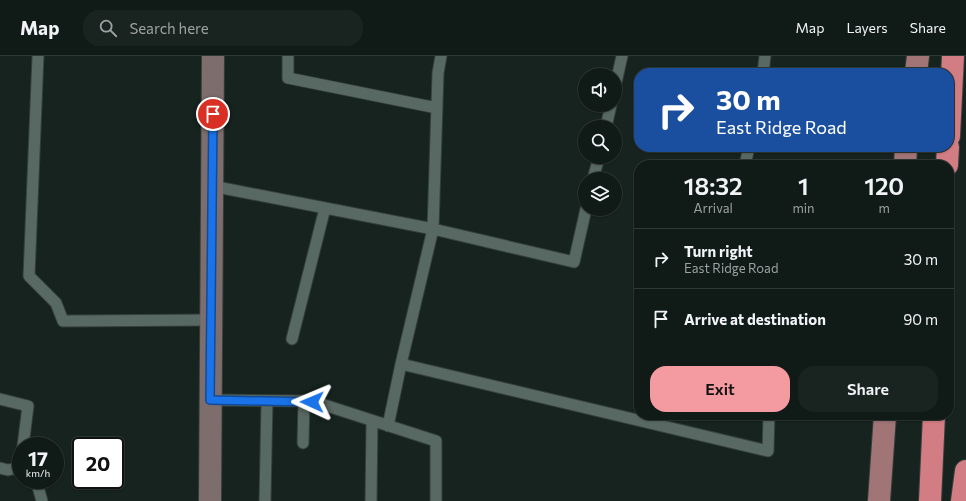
<!DOCTYPE html>
<style>
body{margin:0;font-family:Commissioner,sans-serif;background:#192320;color:#f1f3f6;height:100vh;display:flex;flex-direction:column;font-size:15px;white-space:nowrap}
*{box-sizing:border-box;margin:0}
p{font-size:13px;color:#9ca1a1}
.icon{flex:none;width:22px;height:22px;fill:none;stroke:currentColor;stroke-width:2;stroke-linecap:round;stroke-linejoin:round}
.map{position:relative;flex:1;overflow:hidden}
.drawer{position:absolute;left:634px;top:104px;width:320px;height:260px;display:flex;flex-direction:column;background:#101a17;border-radius:16px;box-shadow:0 1px 3px #0004,0 0 0 1px #303836}
.drawer>*{flex:none}
.hud{position:absolute;left:634px;top:12px;width:320px;height:84px;border-radius:16px;box-shadow:0 1px 3px #0004,0 0 0 1px #303836;background:#1a4fa0;color:#fff;overflow:hidden}
.fabs{position:absolute;left:578px;top:12px;display:grid;gap:8px}
.fabs a{display:grid;place-items:center;width:44px;height:44px;border-radius:50%;background:#101a17;box-shadow:0 1px 3px #0004,0 0 0 1px #303836;font-size:20px}
.speed{position:absolute;left:12px;top:381px;display:flex;gap:8px;font-size:20px;font-weight:700;text-align:center}
.speed>*{display:grid;place-content:center;width:52px;height:52px;border-radius:50%;background:#101a17;box-shadow:0 1px 3px #0004,0 0 0 1px #303836;line-height:1}
.speed small{font-size:10px;font-weight:400}
.speed .limit{border:2px solid #111;border-radius:6px;background:#fff;color:#111}
.pin{position:absolute;display:grid;place-items:center;width:34px;height:34px;color:#fff;margin:-17px;border:2px solid #fff;border-radius:50%;box-shadow:0 1px 4px #0007}
.me{position:absolute;width:44px;margin:-22px;rotate:271deg;stroke-linejoin:round;filter:drop-shadow(0 0 3px #0008)}
.turn{display:flex;align-items:center;gap:14px;height:84px;padding:0 16px;font-size:18px}
.turn .icon{width:52px;height:52px;stroke-width:2.5}
.turn b{display:block;font-size:28px;line-height:34px}
.eta{display:flex;justify-content:space-evenly;align-items:center;height:68px;text-align:center}
.eta b{font-size:24px;font-weight:600;line-height:28px}
.button{display:flex;gap:8px;margin-top:auto;padding:8px 16px}
.button a{flex:1;height:46px;border-radius:16px;background:#f49aa1;color:#111;font-size:16px;font-weight:600;line-height:46px;text-align:center}
.button a+a{background:#192320;color:#f1f3f6}
ul{padding:0;list-style:none}
li{display:flex;align-items:center;gap:12px;height:60px;padding:0 16px;border-top:1px solid #303836}
li div{flex:1}
li b{display:block;font-size:15px}
li em{font-style:normal}
header{display:flex;align-items:center;gap:24px;box-sizing:border-box;height:56px;padding:0 20px;background:#101a17;border-bottom:1px solid #303836}
header strong{font-size:19px}
nav{display:flex;gap:22px;margin-inline-start:auto;font-size:14px}
.search{width:280px;height:36px;background:#192320;display:flex;align-items:center;gap:10px;box-sizing:border-box;padding:0 14px;border-radius:16px;color:#9ca1a1;font-size:15px}
.map>svg:first-child{display:block}
</style>
<header>
<strong>Map</strong>
<div class="search"><svg class="icon" aria-label="search" viewBox="0 0 24 24"><circle cx="10" cy="10" r="6"/><path d="M15 15l6 6"/></svg>Search here</div>
<nav><a>Map</a><a>Layers</a><a>Share</a></nav>
</header>
<div class="map">
<svg width="966" height="445" viewBox="0 0 966 445">
<rect width="100%" height="100%" fill="#16231f"/>
<g fill="none" stroke-linecap="round" stroke-linejoin="round">
<g stroke="#353f3b" stroke-width="13">
<path id="service" d="M38 0 29 220 56 247 63 265 211 264
M288 0V22L437 52
M763 17 765 0
M615 31 622 0
M606 71 611 49
M745 109 749 91
M593 123 599 101
M212 130 433 173 574 206 586 153
M292 283 325 152
M401 308 768 395 769 359
M0 343 28 350 23 390
M211 344 312 345 436 385V445
M388 370 401 308 433 173 438 17 441 0
M303 387 304 345
M0 412 8 414 21 411
M36 424 42 445
M265 445 267 345
M371 445 372 365"/>
</g>
<g stroke="#353f3b" stroke-width="24">
<path id="secondary" d="M210 445 213 0"/>
</g>
<g stroke="#353f3b" stroke-width="24">
<path id="primary" d="M916 17 918 0
M905 109 906 91
M879 445 885 359"/>
</g>
<g stroke="#353f3b" stroke-width="24">
<path id="motorway" d="M949 80 953 0
M947 109 948 91
M930 445 934 359
M962 445 966 415"/>
</g>
<use href="#service" stroke="#586863" stroke-width="11"/>
<use href="#secondary" stroke="#7d6e6d" stroke-width="22"/>
<use href="#primary" stroke="#a17476" stroke-width="22"/>
<use href="#motorway" stroke="#d27c83" stroke-width="22"/>
</g>
<g fill="none" stroke-linecap="round" stroke-linejoin="round">
<g stroke="#114b97" stroke-width="10">
<path id="route" d="M213 58 210 344 312 346"/>
</g>
<use href="#route" stroke="#1a73e8" stroke-width="7"/>
</g>
</svg>
<div class="fabs">
<a><svg class="icon" aria-label="sound" viewBox="0 0 24 24"><path d="M4 9h4l5-4v14l-5-4H4zM17 9q2 3 0 6"/></svg></a>
<a><svg class="icon" aria-label="search" viewBox="0 0 24 24"><circle cx="10" cy="10" r="6"/><path d="M15 15l6 6"/></svg></a>
<a><svg class="icon" aria-label="layers" viewBox="0 0 24 24"><path d="M12 4l9 5-9 5-9-5zM3 14l9 5 9-5"/></svg></a>
</div>
<div class="speed"><div>17<small>km/h</small></div><div class="limit">20</div></div>
<div class="pin" style="left:213px;top:58px;background:#d93025"><svg class="icon" aria-label="arrive" viewBox="0 0 24 24"><path d="M6 21V4h12l-3 4 3 4H6"/></svg></div>
<svg class="me" style="left:312px;top:346px" viewBox="-20 -20 40 40"><path d="M0-17L14 15 0 8-14 15z" fill="#1a73e8" stroke="#fff" stroke-width="4"/></svg>
<div class="hud">
<div class="turn"><svg class="icon" aria-label="right" viewBox="0 0 24 24"><path d="M7 20v-9h11M14 6l5 5-5 5"/></svg><div><b>30 m</b>East Ridge Road</div></div>
</div>
<section class="drawer">
<div class="eta">
<div><b>18:32</b><p>Arrival</p></div>
<div><b>1</b><p>min</p></div>
<div><b>120</b><p>m</p></div>
</div>
<ul>
<li><svg class="icon" aria-label="right" viewBox="0 0 24 24"><path d="M7 20v-9h11M14 6l5 5-5 5"/></svg><div><b>Turn right</b><p>East Ridge Road</p></div><em>30 m</em></li>
<li><svg class="icon" aria-label="arrive" viewBox="0 0 24 24"><path d="M6 21V4h12l-3 4 3 4H6"/></svg><div><b>Arrive at destination</b></div><em>90 m</em></li>
</ul>
<div class="button"><a>Exit</a><a>Share</a></div>
</section>
</div>
